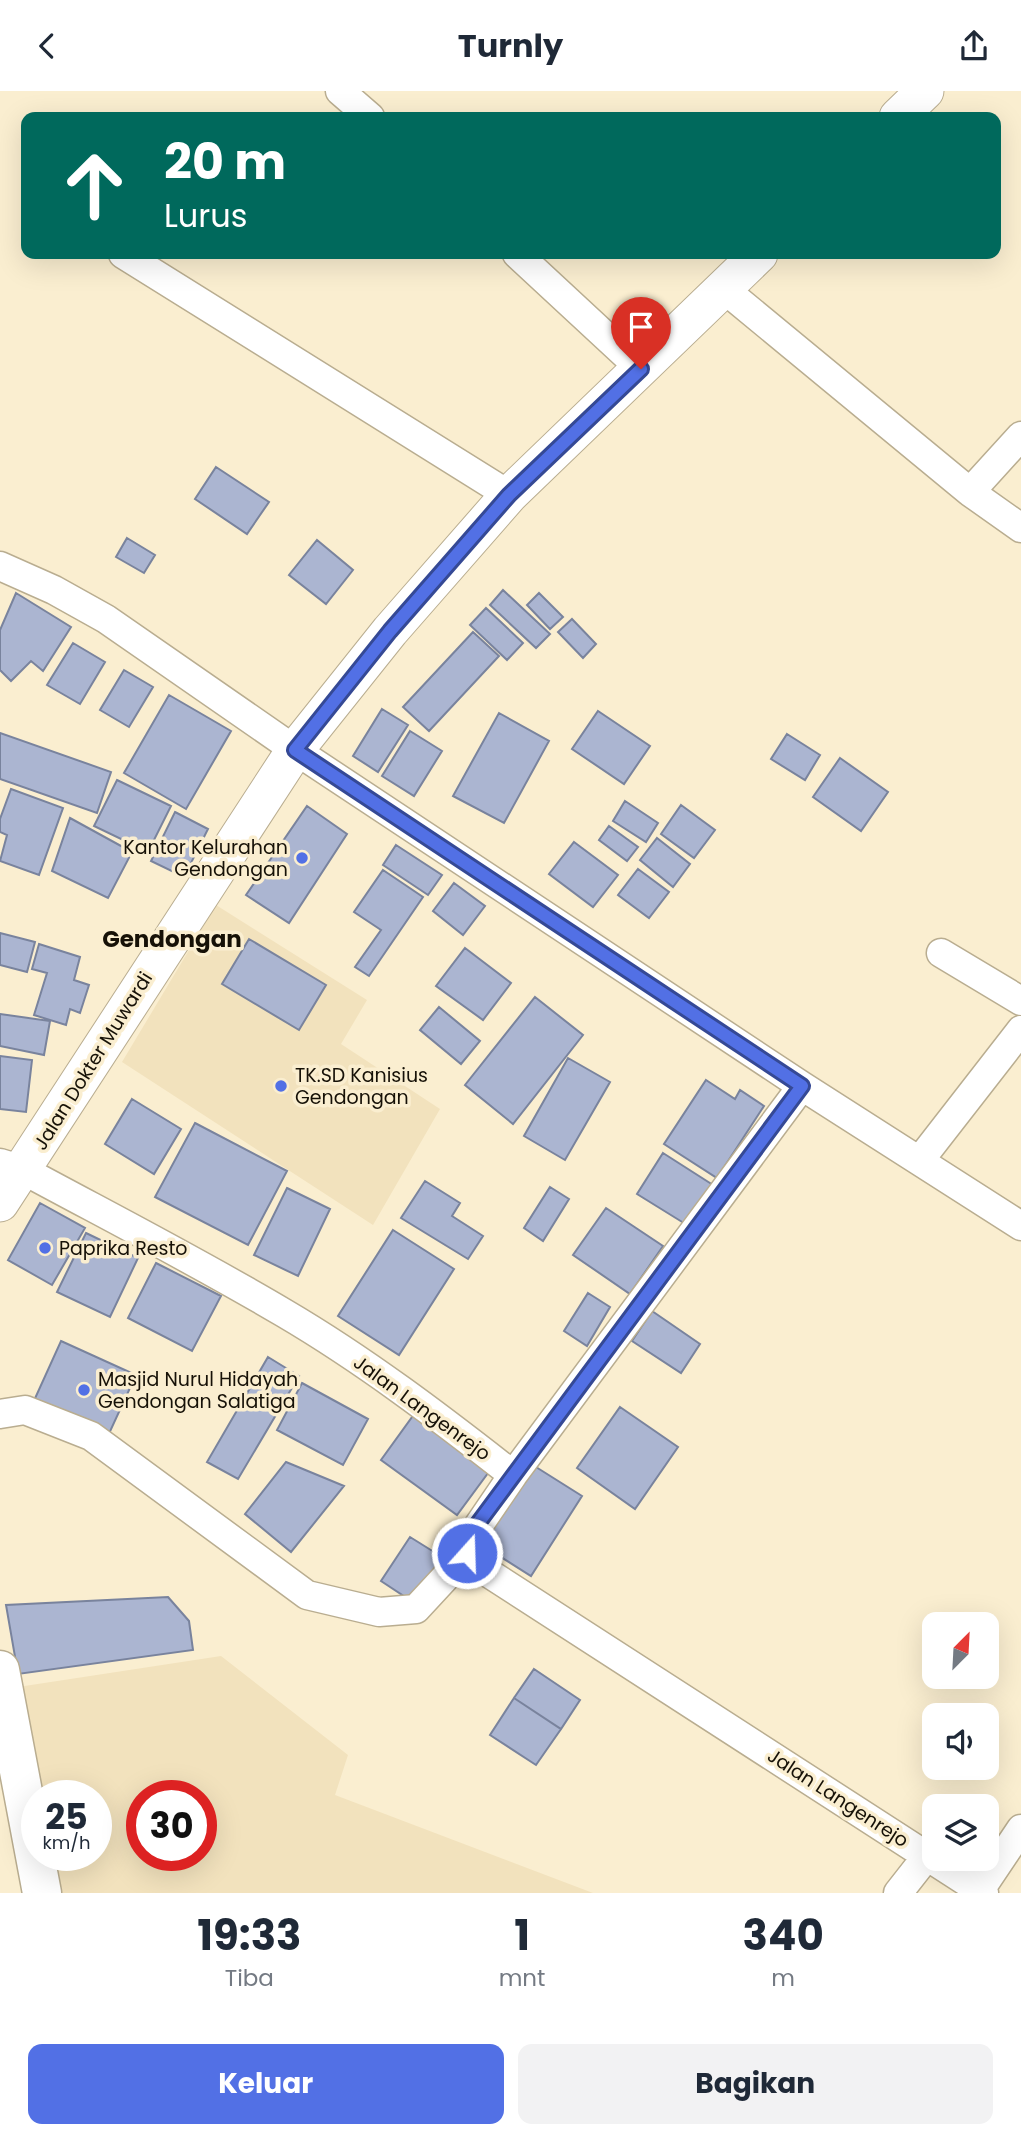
<!DOCTYPE html>
<html lang="id">
<style>
body{margin:0;font-family:Poppins,sans-serif;background:#f2f2f3;color:#1f2937;height:100vh;display:flex;flex-direction:column;font-size:26px;white-space:nowrap}
*{box-sizing:border-box;margin:0}
p{font-size:23px;color:#747a83}
.icon{flex:none;width:38px;height:38px;fill:none;stroke:currentColor;stroke-width:2;stroke-linecap:round;stroke-linejoin:round}
.map{position:relative;height:1802px;overflow:hidden}
.panel{display:flex;flex-direction:column;background:#fff;flex:1}
.panel>*{flex:none}
.top-card{position:absolute;left:21px;top:21px;width:980px;height:147px;border-radius:14px;box-shadow:0 7px 28px #0002;background:#00695c;color:#fff;overflow:hidden}
.needle{width:46px;rotate:24deg}
.tools{position:absolute;left:922px;top:1521px;display:grid;gap:14px}
.tools a{display:grid;place-items:center;width:77px;height:77px;border-radius:14px;background:#fff;box-shadow:0 7px 28px #0002;font-size:35px}
.speed{position:absolute;left:21px;top:1689px;display:flex;gap:14px;font-size:35px;font-weight:700;text-align:center}
.speed>*{display:grid;place-content:center;width:91px;height:91px;border-radius:50%;background:#fff;box-shadow:0 7px 28px #0002;line-height:1}
.speed small{font-size:18px;font-weight:400}
.speed .limit{border:10px solid #d22;background:#fff;color:#111}
.pin{position:absolute;display:grid;place-items:center;width:60px;height:60px;color:#fff;margin:-72px -30px;border-radius:50% 50% 50% 0;rotate:-45deg;box-shadow:0 0 7px #0007}
.pin .icon{rotate:45deg}
.me{position:absolute;width:77px;margin:-38px;rotate:20deg;stroke-linejoin:round;filter:drop-shadow(0 0 5px #0008)}
.turn{display:flex;align-items:center;gap:24px;height:147px;padding:0 28px;font-size:32px}
.turn .icon{width:91px;height:91px;stroke-width:2.5}
.turn b{display:block;font-size:49px;line-height:60px}
.eta{display:flex;justify-content:space-evenly;align-items:center;height:119px;text-align:center}
.eta b{font-size:42px;font-weight:700;line-height:49px}
.action{display:flex;gap:14px;margin-top:auto;padding:14px 28px}
.action a{flex:1;height:80px;border-radius:14px;background:#5270e5;color:#fff;font-size:28px;font-weight:700;line-height:80px;text-align:center}
.action a+a{background:#f2f2f3;color:#1f2937}
header{display:flex;justify-content:space-between;align-items:center;height:91px;padding:0 28px;background:#fff;font-size:32px;font-weight:700}
.map>svg:first-child{display:block}
</style>
<header><svg class="icon" aria-label="back" viewBox="0 0 24 24"><path d="M15 5l-7 7 7 7"/></svg>Turnly<svg class="icon" aria-label="share" viewBox="0 0 24 24"><path d="M12 15V3M7 8l5-5 5 5M5 13v7h14v-7"/></svg></header>
<div class="map">
<svg width="1021" height="1802" viewBox="0 0 1021 1802">
<rect width="100%" height="100%" fill="#faeed0"/>
<path fill="#f2e2bd" fill-rule="evenodd" d="M216 814 367 909 341 953 440 1018 373 1134 122 971Z
M221 1565 348 1664 335 1704 593 1802H51L45 1764H96V1704H37L18 1596ZM142 1704H201V1764H142Z"/>
<path fill="#abb5d1" stroke="#79839d" stroke-width="2" d="M216 376 269 411 247 443 195 408Z
M127 447 155 464 144 482 116 466Z
M317 449 353 479 326 513 289 484Z
M503 499 550 543 536 557 490 514Z
M16 502 71 536 43 580 31 570 11 590 0 579V539Z
M539 502 563 526 550 538 527 514Z
M486 517 523 552 507 569 470 534Z
M572 528 596 553 583 567 558 541Z
M473 541 499 565 429 640 403 616Z
M73 552 105 571 80 613 47 594Z
M124 579 153 596 129 636 100 619Z
M169 604 231 640 186 718 124 682Z
M382 618 408 634 378 681 353 665Z
M598 620 650 655 624 693 572 658Z
M499 622 549 650 504 732 453 705Z
M410 640 442 660 414 705 382 685Z
M0 642 111 681 97 722 0 688Z
M787 643 820 664 805 689 771 668Z
M840 667 888 701 861 740 813 706Z
M117 689 171 715 148 761 94 735Z
M11 698 63 717 39 784 0 770 7 744 0 741V728Z
M625 710 658 732 646 751 613 730Z
M681 714 715 739 694 767 661 743Z
M307 715 347 743 289 832 246 804Z
M175 721 208 738 184 786 151 770Z
M70 727 132 761 108 807 52 780Z
M609 735 638 756 627 770 599 749Z
M657 747 690 773 673 796 640 769Z
M574 751 618 784 593 816 549 783Z
M396 754 442 784 428 804 383 774Z
M638 778 669 801 649 827 618 804Z
M383 779 423 806 369 885 355 876 381 839 354 821Z
M454 792 485 815 463 844 433 820Z
M0 842 35 851 27 881 0 874Z
M249 848 326 894 299 939 222 893Z
M39 853 80 866 74 889 89 894 80 922 70 918 66 934 34 924 47 882 32 878Z
M465 857 511 892 483 929 436 895Z
M535 906 583 944 513 1033 465 994Z
M439 916 480 950 461 973 420 939Z
M0 923 50 930 44 964 0 955Z
M0 965 32 969 26 1021 0 1018Z
M568 967 610 991 565 1069 524 1045Z
M706 989 735 1008 740 999 764 1015 717 1087 664 1053Z
M132 1008 181 1038 154 1083 105 1053Z
M195 1032 287 1080 248 1154 155 1106Z
M663 1062 713 1094 687 1134 637 1103Z
M425 1090 460 1112 452 1125 483 1145 468 1168 401 1127Z
M550 1096 569 1108 543 1150 524 1137Z
M287 1097 330 1118 298 1185 254 1164Z
M40 1112 85 1137 52 1194 8 1169Z
M606 1117 663 1155 630 1203 573 1164Z
M393 1139 454 1178 399 1264 338 1225Z
M86 1142 138 1167 110 1226 57 1201Z
M156 1172 221 1205 192 1260 128 1227Z
M588 1202 610 1216 587 1255 564 1240Z
M652 1220 700 1253 681 1282 632 1250Z
M61 1250 136 1284 107 1347 32 1314Z
M268 1266 299 1285 238 1388 207 1371Z
M302 1292 368 1328 343 1374 277 1339Z
M620 1316 678 1356 635 1418 577 1377Z
M415 1322 491 1378 457 1424 381 1369Z
M286 1371 344 1395 291 1461 245 1423Z
M528 1371 582 1405 531 1485 477 1451Z
M410 1446 442 1466 413 1511 381 1490Z
M168 1506 189 1530 193 1559 18 1583 6 1514Z
M534 1578 580 1609 561 1638 514 1607Z
M514 1607 561 1638 536 1674 490 1644Z"/>
<g fill="none" stroke-linecap="round" stroke-linejoin="round">
<g stroke="#b9ad90" stroke-width="31">
<path id="minor" d="M340 0 370 26
M123 163 509 404
M517 163 641 278
M724 198 970 401 1021 437
M970 401 1021 345
M0 475 54 499 106 528 295 659 802 995 1021 1135
M941 862 1021 910
M920 1069 1021 939
M0 1072 23 1079C110 1126 198 1171 284 1222 364 1269 439 1326 513 1384L468 1450 467 1463 473 1472 984 1802
M0 1323 25 1319 91 1345 307 1504 379 1521 416 1518 467 1463
M513 1384 802 995
M980 1799 1021 1738
M898 1802 927 1765"/>
</g>
<g stroke="#b9ad90" stroke-width="39">
<path id="tertiary" d="M898 26 925 0
M0 1112 295 659 390 540 509 404 759 163"/>
</g>
<g stroke="#b9ad90" stroke-width="41">
<path id="primary" d="M0 1579 42 1802"/>
</g>
<use href="#minor" stroke="#fff" stroke-width="28"/>
<use href="#tertiary" stroke="#fff" stroke-width="37"/>
<use href="#primary" stroke="#fff" stroke-width="38"/>
</g>
<g fill="none" stroke-linecap="round" stroke-linejoin="round">
<g stroke="#354995" stroke-width="18">
<path id="route" d="M467 1462 468 1450 473 1439 802 995 295 659 390 540 509 404 641 278"/>
</g>
<use href="#route" stroke="#5270e5" stroke-width="12"/>
</g>
<g fill="#5270e5" stroke="#faeed0" stroke-width="2.5">
<circle cx="302" cy="767" r="7"/>
<circle cx="281" cy="995" r="7"/>
<circle cx="45" cy="1157" r="7"/>
<circle cx="84" cy="1299" r="7"/>
</g>
<g text-anchor="middle" dominant-baseline="central" stroke-width="7" stroke-linejoin="round" paint-order="stroke">
<g font-size="19" fill="#161107" stroke="#faeed0" text-anchor="start">
<text x="288" y="756" text-anchor="end">Kantor Kelurahan<tspan x="288" dy="22">Gendongan</tspan></text>
<text x="295" y="984">TK.SD Kanisius<tspan x="295" dy="22">Gendongan</tspan></text>
<text x="59" y="1157">Paprika Resto</text>
<text x="98" y="1288">Masjid Nurul Hidayah<tspan x="98" dy="22">Gendongan Salatiga</tspan></text>
</g>
<g font-size="19" fill="#161107" stroke="#faeed0">
<text transform="translate(93 970) rotate(-58)">Jalan Dokter Muwardi</text>
<text transform="translate(422 1317) rotate(36)">Jalan Langenrejo</text>
<text transform="translate(838 1707) rotate(33)">Jalan Langenrejo</text>
</g>
<g font-size="23" font-weight="bold" fill="#161107" stroke="#faeed0">
<text x="172" y="848">Gendongan</text>
</g>
</g>
</svg>
<div class="tools">
<a><svg class="needle" viewBox="-14 -14 28 28"><path d="M0-13l5 13h-10z" fill="#e53935"/><path d="M0 13l5-13h-10z" fill="#747a83"/></svg></a>
<a><svg class="icon" aria-label="sound" viewBox="0 0 24 24"><path d="M4 9h4l5-4v14l-5-4H4zM17 9q2 3 0 6"/></svg></a>
<a><svg class="icon" aria-label="layers" viewBox="0 0 24 24"><path d="M12 4l9 5-9 5-9-5zM3 14l9 5 9-5"/></svg></a>
</div>
<div class="speed"><div>25<small>km/h</small></div><div class="limit">30</div></div>
<div class="pin" style="left:641px;top:278px;background:#d93025"><svg class="icon" aria-label="arrive" viewBox="0 0 24 24"><path d="M6 21V4h12l-3 4 3 4H6"/></svg></div>
<svg class="me" style="left:467px;top:1462px" viewBox="-20 -20 40 40"><circle r="17" fill="#5270e5" stroke="#fff" stroke-width="3"/><path d="M0-11L8 9 0 5-8 9z" fill="#fff"/></svg>
<div class="top-card">
<div class="turn"><svg class="icon" aria-label="ahead" viewBox="0 0 24 24"><path d="M12 20V5M6 11l6-6 6 6"/></svg><div><b>20 m</b>Lurus</div></div>
</div>
</div>
<section class="panel">
<div class="eta">
<div><b>19:33</b><p>Tiba</p></div>
<div><b>1</b><p>mnt</p></div>
<div><b>340</b><p>m</p></div>
</div>
<div class="action"><a>Keluar</a><a>Bagikan</a></div>
</section>
